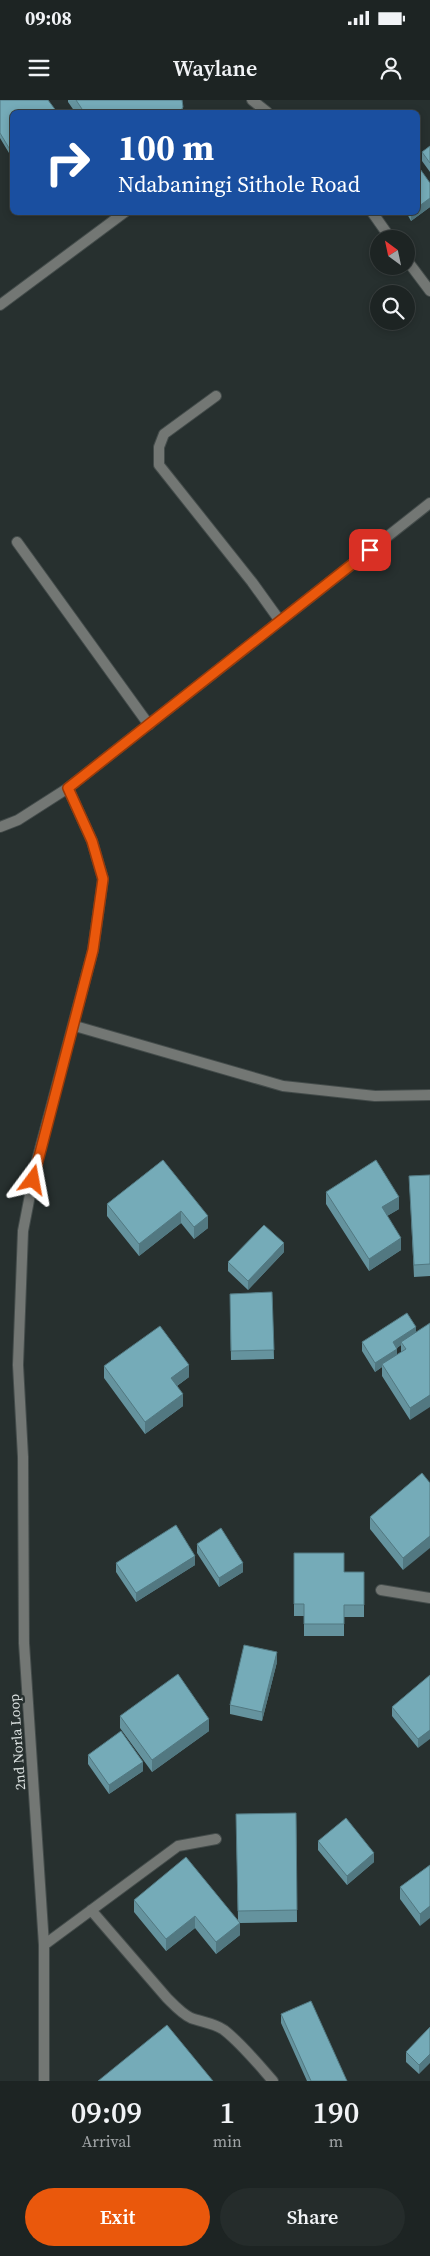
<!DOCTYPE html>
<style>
body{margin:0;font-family:"Source Serif 4",serif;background:#252c2b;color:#f1f3f6;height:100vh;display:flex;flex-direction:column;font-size:19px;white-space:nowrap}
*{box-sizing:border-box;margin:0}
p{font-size:16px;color:#a0a4a6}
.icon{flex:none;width:28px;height:28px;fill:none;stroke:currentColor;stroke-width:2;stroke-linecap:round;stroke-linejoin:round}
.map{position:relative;height:1981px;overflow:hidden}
.details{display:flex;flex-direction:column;background:#1d2423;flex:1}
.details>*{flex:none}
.hud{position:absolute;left:10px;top:10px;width:410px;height:105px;border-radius:8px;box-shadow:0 2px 8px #0003,0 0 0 1px #3b4141;background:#1a4fa0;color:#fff;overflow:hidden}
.needle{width:32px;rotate:327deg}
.controls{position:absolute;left:370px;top:130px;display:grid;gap:10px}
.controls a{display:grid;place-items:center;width:45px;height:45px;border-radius:50%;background:#1d2423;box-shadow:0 2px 8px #0003,0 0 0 1px #3b4141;font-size:25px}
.pin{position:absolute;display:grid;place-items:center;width:42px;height:42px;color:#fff;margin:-21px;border-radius:10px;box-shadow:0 2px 8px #0006}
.me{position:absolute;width:55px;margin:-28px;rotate:13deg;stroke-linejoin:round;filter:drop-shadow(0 0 4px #0008)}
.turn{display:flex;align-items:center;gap:18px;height:105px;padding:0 25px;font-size:22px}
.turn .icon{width:65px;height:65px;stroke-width:2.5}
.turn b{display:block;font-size:35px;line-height:42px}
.eta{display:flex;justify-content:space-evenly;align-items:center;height:85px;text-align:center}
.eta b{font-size:30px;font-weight:600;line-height:35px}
.primary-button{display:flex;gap:10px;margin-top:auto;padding:10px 25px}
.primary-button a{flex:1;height:58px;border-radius:30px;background:#ea580c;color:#fff;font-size:20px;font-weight:600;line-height:58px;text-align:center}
.primary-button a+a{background:#252c2b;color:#f1f3f6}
.status{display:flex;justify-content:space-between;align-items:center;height:35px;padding:0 25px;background:#1d2423;direction:ltr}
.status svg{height:14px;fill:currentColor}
header{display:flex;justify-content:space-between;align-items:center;height:65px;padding:0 25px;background:#1d2423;font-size:22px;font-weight:600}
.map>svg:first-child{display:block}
</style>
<div class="status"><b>09:08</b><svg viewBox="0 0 49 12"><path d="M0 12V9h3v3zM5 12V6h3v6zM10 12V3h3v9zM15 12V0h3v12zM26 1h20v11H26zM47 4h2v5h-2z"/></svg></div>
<header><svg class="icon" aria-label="menu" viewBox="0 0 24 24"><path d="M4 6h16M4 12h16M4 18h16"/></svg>Waylane<svg class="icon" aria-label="person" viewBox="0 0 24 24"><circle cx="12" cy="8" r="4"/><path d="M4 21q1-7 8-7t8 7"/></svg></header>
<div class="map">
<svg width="430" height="1981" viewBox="0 0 430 1981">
<rect width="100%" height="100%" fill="#27302f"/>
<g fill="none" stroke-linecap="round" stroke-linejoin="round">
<g stroke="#444c4b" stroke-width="12">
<path id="service" d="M216 296 164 334 159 347V365L252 482 280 521
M17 442 149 625"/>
</g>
<g stroke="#444c4b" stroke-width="12">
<path id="minor" d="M0 205 125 112
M75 926 283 986 375 996 430 995
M381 1490 430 1498
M91 1810 167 1898C174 1905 182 1914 191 1918 202 1922 214 1923 224 1930 242 1944 258 1964 273 1981
M44 1845 178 1746 216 1739
M44 1981V1845L24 1543 23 1357 18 1265 23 1131 36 1064 93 850 103 779 92 741 68 688"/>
</g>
<g stroke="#444c4b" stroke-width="12">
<path id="tertiary" d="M252 0 267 12
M372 112 391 139
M406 159 430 191
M0 727 18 720 68 688 430 403"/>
</g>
<use href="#service" stroke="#737774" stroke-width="10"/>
<use href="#minor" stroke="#737774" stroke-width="10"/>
<use href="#tertiary" stroke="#737774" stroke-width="10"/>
</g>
<path fill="#65939e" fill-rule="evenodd" d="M0 0 12 12V58L0 38Z
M68 0H182L183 12H75L68 2Z
M430 46V72L422 61V52Z
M430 83V107L411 121 406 112H418Z
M163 1060 208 1128 194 1139 181 1123 139 1156 107 1116V1104Z
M430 1075V1176L414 1177 409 1076Z
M326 1092 399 1109 387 1116 401 1150 369 1171 326 1104Z
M284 1152 248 1190 228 1171V1162Z
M272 1192 274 1259 231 1260 230 1194Z
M416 1227 410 1320 382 1276V1267L375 1272 362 1251V1242ZM401 1245V1252L397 1255V1248Z
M104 1266 189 1277 177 1286 183 1306 145 1334 104 1278Z
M422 1373 403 1470 370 1429V1417Z
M197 1444 243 1472 219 1487 197 1453Z
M294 1453 344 1472H364V1517H344V1536H304V1516H294Z
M116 1463 195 1465 136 1502 116 1472Z
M277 1562 262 1621 230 1614V1605Z
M430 1575 418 1648 392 1616V1607Z
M120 1616 209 1631 152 1672 120 1628Z
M88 1655 143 1671 109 1694 88 1664Z
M296 1713 297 1822 240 1823V1835L216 1854 195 1828 166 1851 134 1812V1800L238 1820 236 1714Z
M318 1741 374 1762 347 1785 318 1750Z
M430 1765 420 1826 400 1799V1787Z
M281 1914 347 1981H307L281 1923Z
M430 1927 419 1974 406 1962V1952Z"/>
<path fill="#527881" d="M430 98V107L411 121V112H418V107Z
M399 1097V1109L382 1119V1107Z
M181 1111V1123L139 1156V1144Z
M208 1116V1128L194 1139V1127Z
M401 1138V1150L369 1171V1159Z
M284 1143V1152L248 1190V1181Z
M416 1227V1236L401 1242V1245L393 1251V1242Z
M397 1249V1258L382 1264V1267L375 1272V1263Z
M189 1265V1277L171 1290V1278Z
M183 1294V1306L145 1334V1322Z
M430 1295V1307L410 1320V1308Z
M430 1436V1448L403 1470V1458Z
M195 1456V1465L136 1502V1493Z
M243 1463V1472L219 1487V1478Z
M277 1552V1562L262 1621V1612Z
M209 1619V1631L152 1672V1660Z
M430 1630V1639L418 1648V1639Z
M143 1662V1671L109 1694V1685Z
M374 1753V1762L347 1785V1776Z
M430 1806V1818L420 1826V1814Z
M195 1816V1828L166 1851V1839Z
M240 1823V1835L216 1854V1842Z
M430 1954V1963L419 1974V1965Z"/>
<path fill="#75abb8" stroke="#527881" d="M0 0H48L57 12H12V53L0 33Z
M76 0H182L183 7 180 12H84Z
M430 46V63L422 52Z
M418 66 430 83V98L418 107Z
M163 1060 208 1116 194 1127 181 1111 139 1144 107 1104Z
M376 1060 399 1097 382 1107 401 1138 369 1159 326 1092Z
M430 1075V1164L414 1165 409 1076Z
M264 1125 284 1143 248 1181 228 1162Z
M272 1192 274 1250 231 1251 230 1194Z
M407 1213 416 1227 393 1242 397 1249 375 1263 362 1242Z
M430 1223V1295L410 1308 382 1264 406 1249 401 1242Z
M160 1226 189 1265 171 1278 183 1294 145 1322 104 1266Z
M422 1373 430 1383V1436L403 1458 370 1417Z
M176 1425 195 1456 136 1493 116 1463Z
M221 1428 243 1463 219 1478 197 1444Z
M294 1453H344V1472H364V1505H344V1524H304V1504H294Z
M244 1545 277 1552 262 1612 230 1605Z
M178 1574 209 1619 152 1660 120 1616Z
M430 1575V1630L418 1639 392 1607Z
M121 1631 143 1662 109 1685 88 1655Z
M296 1713 297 1810 238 1811 236 1714Z
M346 1718 374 1753 347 1776 318 1741Z
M186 1757 240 1823 216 1842 195 1816 166 1839 134 1800Z
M430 1765V1806L420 1814 400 1787Z
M311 1901 347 1981H311L281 1914Z
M167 1925 213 1981H98Z
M430 1927V1954L419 1965 406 1952Z"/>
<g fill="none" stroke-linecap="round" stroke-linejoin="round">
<g stroke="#983908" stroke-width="12">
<path id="route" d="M33 1080 93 850 103 779 92 741 68 688 370 450"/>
</g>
<use href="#route" stroke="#ea580c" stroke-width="9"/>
</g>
<g text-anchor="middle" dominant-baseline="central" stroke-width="5" stroke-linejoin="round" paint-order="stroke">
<g font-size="14" fill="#dbe1e0" stroke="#27302f">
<text transform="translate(17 1642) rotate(-94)">2nd Norla Loop</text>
</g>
</g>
</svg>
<div class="controls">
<a><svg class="needle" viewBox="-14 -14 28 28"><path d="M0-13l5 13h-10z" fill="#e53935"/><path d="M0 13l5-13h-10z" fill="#a0a4a6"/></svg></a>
<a><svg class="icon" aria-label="search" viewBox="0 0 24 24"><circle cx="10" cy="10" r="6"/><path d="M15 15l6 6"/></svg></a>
</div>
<div class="pin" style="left:370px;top:450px;background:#d93025"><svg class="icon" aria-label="arrive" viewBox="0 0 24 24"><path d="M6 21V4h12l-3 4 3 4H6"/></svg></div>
<svg class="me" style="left:33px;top:1080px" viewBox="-20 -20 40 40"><path d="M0-17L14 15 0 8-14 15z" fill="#ea580c" stroke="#fff" stroke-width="4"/></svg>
<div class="hud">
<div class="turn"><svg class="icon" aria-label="right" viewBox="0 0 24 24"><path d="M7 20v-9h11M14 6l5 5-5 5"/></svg><div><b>100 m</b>Ndabaningi Sithole Road</div></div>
</div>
</div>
<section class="details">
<div class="eta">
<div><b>09:09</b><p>Arrival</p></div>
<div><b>1</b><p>min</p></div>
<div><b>190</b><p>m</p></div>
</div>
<div class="primary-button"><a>Exit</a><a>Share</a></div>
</section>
